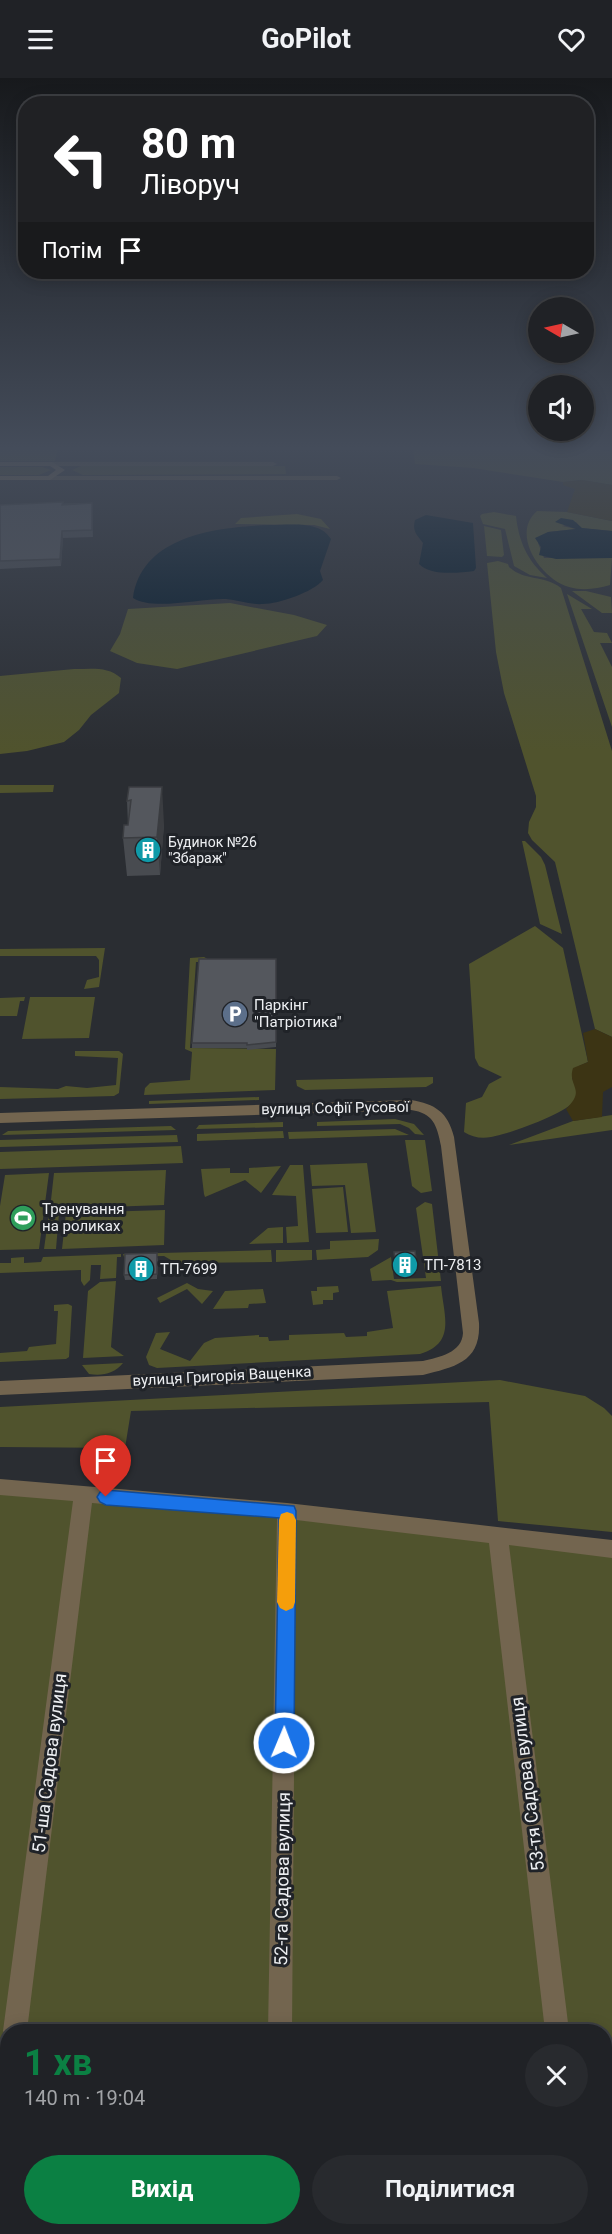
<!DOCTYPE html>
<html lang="uk">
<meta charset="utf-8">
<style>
body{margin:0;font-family:Roboto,sans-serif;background:#282a2e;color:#f1f3f6;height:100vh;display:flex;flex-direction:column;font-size:22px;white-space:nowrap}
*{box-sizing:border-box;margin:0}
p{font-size:20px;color:#a2a4a7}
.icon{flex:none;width:33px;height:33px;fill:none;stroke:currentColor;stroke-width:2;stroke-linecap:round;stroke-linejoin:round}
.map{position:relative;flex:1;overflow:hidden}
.side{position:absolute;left:0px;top:1946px;width:612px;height:212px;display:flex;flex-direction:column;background:#202226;border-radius:24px 24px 0 0;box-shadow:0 3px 15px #0003,0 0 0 2px #3d3f43}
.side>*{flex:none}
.banner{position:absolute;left:18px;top:18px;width:576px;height:183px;border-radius:24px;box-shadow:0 3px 15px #0003,0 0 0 2px #3d3f43;background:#202124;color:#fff;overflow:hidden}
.needle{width:39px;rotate:279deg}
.tools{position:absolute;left:528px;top:219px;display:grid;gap:12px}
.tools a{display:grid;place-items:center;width:66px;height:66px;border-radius:50%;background:#202226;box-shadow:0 3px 15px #0003,0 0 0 2px #3d3f43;font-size:30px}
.pin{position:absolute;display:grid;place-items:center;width:51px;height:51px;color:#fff;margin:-62px -26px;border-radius:50% 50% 50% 0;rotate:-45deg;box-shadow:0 0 6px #0007}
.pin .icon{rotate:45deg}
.me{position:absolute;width:66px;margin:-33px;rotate:1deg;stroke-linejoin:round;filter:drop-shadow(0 0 4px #0008)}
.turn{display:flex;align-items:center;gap:21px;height:126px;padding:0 24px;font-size:27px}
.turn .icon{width:78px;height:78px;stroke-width:2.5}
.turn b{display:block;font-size:42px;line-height:51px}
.then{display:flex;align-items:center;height:57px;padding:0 24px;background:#0003;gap:12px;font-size:22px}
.round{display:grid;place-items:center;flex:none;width:63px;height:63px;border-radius:32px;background:#282a2e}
.headline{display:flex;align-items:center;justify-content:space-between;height:102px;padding:0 24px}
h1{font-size:36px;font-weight:700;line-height:45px;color:#0b8043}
.cta{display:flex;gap:12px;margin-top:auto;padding:12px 24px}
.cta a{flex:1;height:69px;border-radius:36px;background:#0b8043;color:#fff;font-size:24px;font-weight:700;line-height:69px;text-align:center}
.cta a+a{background:#282a2e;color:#f1f3f6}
header{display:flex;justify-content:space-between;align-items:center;height:78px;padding:0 24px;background:#202226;font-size:27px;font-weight:700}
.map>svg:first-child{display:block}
</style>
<header><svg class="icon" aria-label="menu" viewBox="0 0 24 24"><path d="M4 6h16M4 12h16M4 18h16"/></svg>GoPilot<svg class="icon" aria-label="heart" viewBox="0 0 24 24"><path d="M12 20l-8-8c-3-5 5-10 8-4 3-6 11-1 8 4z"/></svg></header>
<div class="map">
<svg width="612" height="2156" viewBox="0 0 612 2156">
<rect width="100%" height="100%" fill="#2a2d32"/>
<path fill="#50532d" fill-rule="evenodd" d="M0 371H58L55 383H0Z
M413 371H601L607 374 612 372V407L582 402 563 404 473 390 415 386Z
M81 388H285L286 396 83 397 72 392Z
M0 389H42L51 392 39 397H0Z
M537 433 567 434 612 443V453L581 450 576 444 562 448 576 451 548 454 538 465 544 480H612L610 507C596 511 583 513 569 509 541 501 510 456 537 433Z
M494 434 516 438C519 464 527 482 547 500L530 497 514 488 505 451 483 446 480 438 482 436Z
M297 436 321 441 330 451 314 447 235 446 241 440Z
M484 448 501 452 504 477 502 479 487 478Z
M498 483 508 486 509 489C526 504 543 496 561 510L612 673V959L595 951 555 784 532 762 528 755 529 744 536 729V718L504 615 496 574 487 485Z
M572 513H586L611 519 612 535H602Z
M567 516 592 531H581L594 554 607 555 612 565H600L612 589V649Z
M230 525 294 537 327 547 317 558 177 591 137 585 110 573 120 556 128 531Z
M74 591C91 591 108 588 121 600L119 615 91 637 79 652 64 664 27 673 0 676V598Z
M0 707H54L53 714 0 715Z
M525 763 541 779 545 787 562 856 540 846 522 763Z
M535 848 563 870 588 984 579 988 572 1000C575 1007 580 1015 575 1022 568 1035 506 1057 491 1059 481 1061 472 1059 464 1054L466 1025 482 1019 489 1006 502 999 479 988 475 980 469 886Z
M105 870 99 909 84 911 87 902 99 899V882L96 878H0V871Z
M204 879 213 884H196L190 970 276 971 275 1012 144 1017 145 1010 150 1005 190 1002 192 974 185 971 190 880Z
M25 919 24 923H20L17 938H0V920Z
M30 919H95L89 960 22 961Z
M75 973H119L123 976 119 1015 114 1018 0 1021V1009L58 1011 66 1008 87 1010 116 1007 118 980 75 978Z
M433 999V1005L426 1009 305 1012 297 1008 296 1002Z
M259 1019V1022L149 1026V1023Z
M612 1037V1052L509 1067 573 1043Z
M395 1041 414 1046 424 1057 415 1056 409 1050 400 1046 317 1048V1044Z
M283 1044V1049L196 1051 199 1047Z
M171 1048 176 1052 2 1057 8 1053Z
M395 1051 409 1057 289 1061 288 1054Z
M283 1053 284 1060 197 1063V1056Z
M177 1057 178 1064 0 1069V1062Z
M405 1062H425L432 1113 421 1115 412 1108Z
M181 1068 183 1085 0 1091V1074Z
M367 1085 376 1154 351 1155 345 1107 312 1108 310 1087Z
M290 1087H303L309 1164 287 1165 286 1149 298 1148 296 1118 272 1117Z
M281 1088 261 1115 245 1102 205 1119 204 1116 201 1091 230 1090V1095H249V1090Z
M166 1092 164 1127 50 1131 54 1095Z
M49 1095 39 1171 0 1172V1128L5 1097Z
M343 1109 348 1154 316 1155 312 1111Z
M425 1124 432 1126 441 1203 397 1204 391 1202 372 1203 370 1191 391 1179 394 1201 426 1200 416 1130Z
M165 1132 164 1167 62 1171 66 1135Z
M49 1135H59L56 1171H44Z
M283 1149V1165L249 1166 268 1150Z
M379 1161 378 1172 368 1179 317 1182 316 1172 330 1171V1163Z
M271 1172 272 1184 176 1185 164 1178 124 1179 123 1176Z
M276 1172H312V1182L276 1184Z
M121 1176V1179H117L116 1200 100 1201 101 1187H91L90 1202 84 1208 81 1203V1192L0 1195V1185H11V1180L24 1179V1185L41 1184 43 1179Z
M116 1203 111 1269 124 1278 83 1280 88 1213 100 1204Z
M187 1205 198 1211 213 1213 202 1226 187 1211 160 1225 157 1220Z
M338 1208 339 1214 333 1215V1222H323V1226L313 1227 311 1213H317V1209Z
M441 1208C444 1238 456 1265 420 1276L157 1290 149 1287 146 1279 156 1255 170 1254 160 1271 190 1283 204 1265 215 1260 259 1257V1259H268L269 1263 289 1262V1257L344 1255 346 1259 367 1258V1254L393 1250 387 1213Z
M263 1211 266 1225 249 1226 248 1230 213 1231 225 1213Z
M68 1226 72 1228 69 1279 66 1281 0 1284V1275L27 1273 29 1269 56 1266 58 1233H54V1227Z
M123 1285C114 1296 102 1298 89 1296L82 1287Z
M500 1302 585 1318 604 1330 612 1338V1454L498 1443 489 1324 131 1333 125 1370 0 1369V1329Z
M0 1413 612 1472V2156H0ZM8 1953H604V2150H8Z"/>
<path fill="#3c3414" d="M582 402 612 407V443L567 434 575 411 563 407V404Z
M595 951 612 959V1009L603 1014 602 1039 573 1043 566 1031C587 1011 567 1009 573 990L588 984 583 955Z"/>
<path fill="#001728" d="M426 437 473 445 476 490 474 493C458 495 430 498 419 486L423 465C417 457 412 453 415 442Z
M561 440 573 442 582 450 612 453V480L556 481 539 477 541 469 535 460 548 454 576 451 555 444Z
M270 447C290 447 320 442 331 461L320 493 323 502C313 514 279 526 263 526 251 527 238 522 226 521 202 520 153 533 133 520 142 456 220 449 270 447Z"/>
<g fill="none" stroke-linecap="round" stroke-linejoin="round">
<path fill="#73654f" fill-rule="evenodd" d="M49 384H273L277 386 273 388H52Z
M47 398H337L341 400 337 402H50Z
M411 1022C435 1026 448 1034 454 1059L479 1245C481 1284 455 1289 423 1297L0 1317V1303L423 1283C439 1279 462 1275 463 1255L441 1068C437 1047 433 1035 411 1032L0 1045V1035Z
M0 1401 287 1425 612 1462V1480L509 1467 569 1953H545L489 1465 296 1442 292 1953H268L277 1440 92 1425 27 1953H8L6 1962 3 1953 73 1423 0 1417Z
M8 1996V2078L0 2081V2000Z
M264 2150H291L292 2156H264Z
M566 2150H593L595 2156H567Z"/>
<path fill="#9b8461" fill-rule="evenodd" d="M0 384H52L65 392 50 402H0V398H48L56 392 50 388H0Z"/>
</g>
<path fill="#484b50" d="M92 425 93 459 63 460 61 488 0 491V427Z
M129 709 164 746 160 797 127 798 123 760 128 747 127 723Z
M276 881V969L247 972V970H192V965Z
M394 1174 417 1189V1194L396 1195Z
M158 1180 157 1201 125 1202 124 1197Z"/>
<path fill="#3b3d41" d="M62 453 63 460 61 488 60 481Z
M162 709 164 746 160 797 157 759Z"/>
<path fill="#54575d" stroke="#3b3d41" stroke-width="1.5" d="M63 424 62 427 92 425V452L62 453 60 481 0 483V427Z
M129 709H162L157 759 123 760 124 747H128L131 722 127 723Z
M199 881H276V964L247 967V965H192Z
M415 1173 417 1189 396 1190 394 1174Z
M157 1175V1196L124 1197 125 1176Z"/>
<linearGradient id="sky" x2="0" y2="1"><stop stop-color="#17191c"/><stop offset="0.55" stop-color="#444c5a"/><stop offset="1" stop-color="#444c5a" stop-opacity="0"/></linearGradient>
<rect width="612" height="673" fill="url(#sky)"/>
<path fill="#1a73e8" stroke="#114b97" stroke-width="1.5" d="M106 1412 294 1428 296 1433 294 1665 291 1672 284 1675 277 1672 275 1665 279 1440 106 1427 100 1424 97 1419 100 1414Z"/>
<path fill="#f59e0b" d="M287 1434 293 1436 296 1442 295 1524 293 1530 286 1533 280 1530 277 1524 279 1442 281 1436Z"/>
<defs>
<g id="building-disc" transform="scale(1.35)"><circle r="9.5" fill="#0f9aa8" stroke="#202328"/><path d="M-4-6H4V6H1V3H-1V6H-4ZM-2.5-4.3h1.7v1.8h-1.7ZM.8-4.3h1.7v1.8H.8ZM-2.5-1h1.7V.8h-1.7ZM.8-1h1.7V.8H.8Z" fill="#fff"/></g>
<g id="parking-disc" transform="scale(1.35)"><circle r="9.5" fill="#5c6f8a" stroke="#202328"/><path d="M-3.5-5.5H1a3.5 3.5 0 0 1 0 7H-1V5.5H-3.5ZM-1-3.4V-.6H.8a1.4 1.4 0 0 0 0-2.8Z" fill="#fff"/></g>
<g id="stadium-disc" transform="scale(1.35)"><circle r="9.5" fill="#2e9e5b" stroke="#202328"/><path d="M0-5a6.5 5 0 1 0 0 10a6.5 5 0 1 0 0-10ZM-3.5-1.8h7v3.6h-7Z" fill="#fff"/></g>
</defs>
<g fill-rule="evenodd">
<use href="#building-disc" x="148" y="772"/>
<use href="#parking-disc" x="235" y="936"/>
<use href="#stadium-disc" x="23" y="1140"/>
<use href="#building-disc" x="405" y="1187"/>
<use href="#building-disc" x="141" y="1191"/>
</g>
<g text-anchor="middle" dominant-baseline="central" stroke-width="6" stroke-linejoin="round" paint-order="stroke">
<g font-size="14" fill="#edeff2" stroke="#202328" text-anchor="start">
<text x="168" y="764">Будинок №26<tspan x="168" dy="16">"Збараж"</tspan></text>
</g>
<g font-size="15" fill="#edeff2" stroke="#202328" text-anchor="start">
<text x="254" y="927">Паркінг<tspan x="254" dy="17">"Патріотика"</tspan></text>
<text x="42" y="1131">Тренування<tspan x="42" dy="17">на роликах</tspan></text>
<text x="424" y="1187">ТП-7813</text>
<text x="160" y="1191">ТП-7699</text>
</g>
<g font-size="15" fill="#edeff2" stroke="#202328">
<text transform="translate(335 1030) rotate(-1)">вулиця Софії Русової</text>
<text transform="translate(222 1298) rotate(-3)">вулиця Григорія Ващенка</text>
</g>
<g font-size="18" fill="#edeff2" stroke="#202328">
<text transform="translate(49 1685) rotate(-83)">51-ша Садова вулиця</text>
<text transform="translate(527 1706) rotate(-97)">53-тя Садова вулиця</text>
<text transform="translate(282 1801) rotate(-89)">52-га Садова вулиця</text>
</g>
</g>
</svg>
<div class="tools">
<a><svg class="needle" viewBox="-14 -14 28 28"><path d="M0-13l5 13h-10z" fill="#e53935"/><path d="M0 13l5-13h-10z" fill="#a2a4a7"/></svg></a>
<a><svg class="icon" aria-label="sound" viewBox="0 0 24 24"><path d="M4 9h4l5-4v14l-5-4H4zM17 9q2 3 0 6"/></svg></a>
</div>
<div class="pin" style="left:106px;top:1419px;background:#d93025"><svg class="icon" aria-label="arrive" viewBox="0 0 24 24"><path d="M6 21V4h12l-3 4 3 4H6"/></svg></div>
<svg class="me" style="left:284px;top:1665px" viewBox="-20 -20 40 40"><circle r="17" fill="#1a73e8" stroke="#fff" stroke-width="3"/><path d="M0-11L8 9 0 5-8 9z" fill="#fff"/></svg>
<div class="banner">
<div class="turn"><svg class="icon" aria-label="left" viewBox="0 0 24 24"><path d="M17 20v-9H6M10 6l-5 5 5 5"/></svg><div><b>80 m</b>Ліворуч</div></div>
<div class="then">Потім<svg class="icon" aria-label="arrive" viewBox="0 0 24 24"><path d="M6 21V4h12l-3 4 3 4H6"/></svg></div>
</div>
<section class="side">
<div class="headline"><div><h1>1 хв</h1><p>140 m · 19:04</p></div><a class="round"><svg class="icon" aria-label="close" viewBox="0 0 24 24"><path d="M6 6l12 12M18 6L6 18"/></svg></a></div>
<div class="cta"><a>Вихід</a><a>Поділитися</a></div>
</section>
</div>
